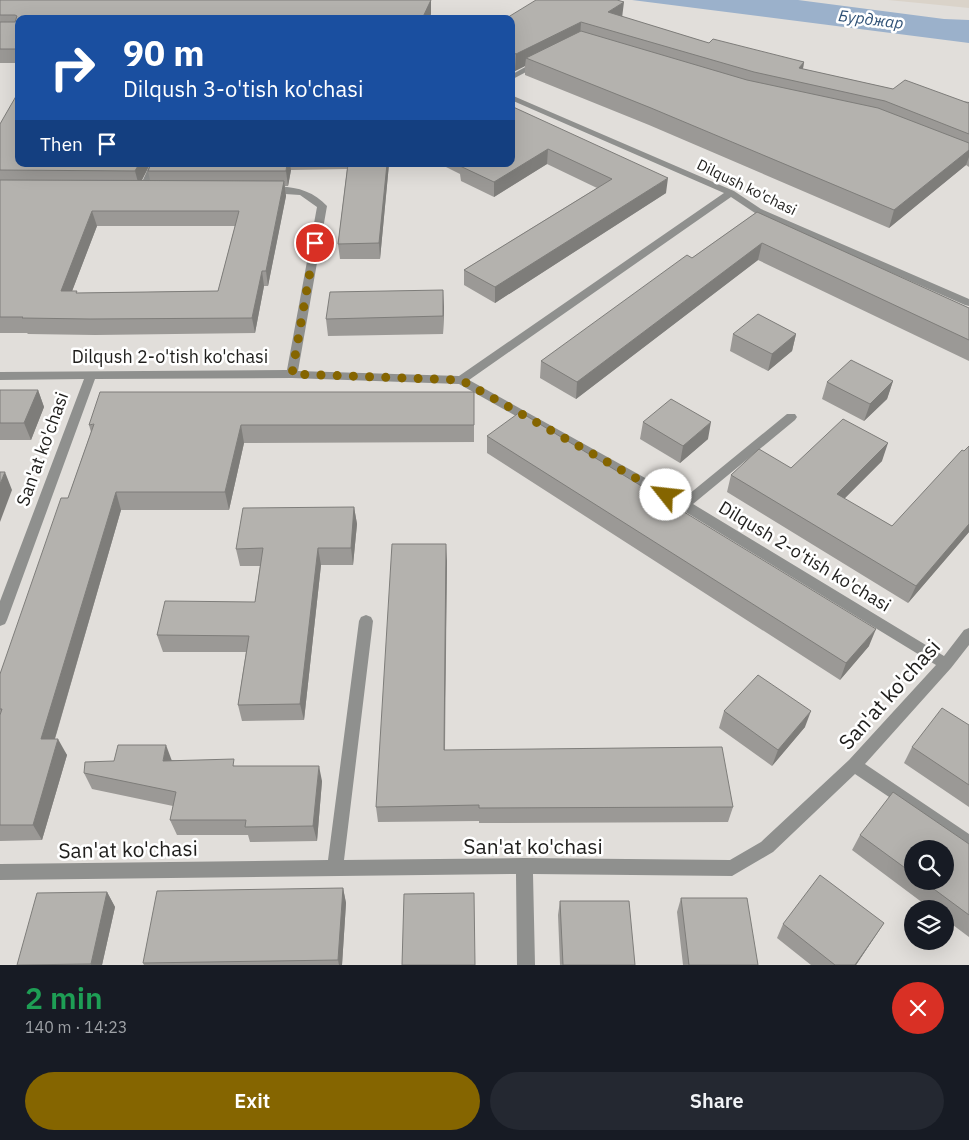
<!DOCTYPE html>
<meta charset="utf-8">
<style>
body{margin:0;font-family:"IBM Plex Sans",sans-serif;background:#242831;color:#f1f3f6;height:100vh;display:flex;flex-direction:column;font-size:19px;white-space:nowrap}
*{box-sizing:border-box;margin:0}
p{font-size:16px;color:#9ea1a6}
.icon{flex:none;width:28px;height:28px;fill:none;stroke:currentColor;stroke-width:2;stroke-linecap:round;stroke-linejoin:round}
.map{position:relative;height:965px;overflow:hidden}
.side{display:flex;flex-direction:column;background:#171b24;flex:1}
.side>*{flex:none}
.guide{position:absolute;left:15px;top:15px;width:500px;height:152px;border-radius:10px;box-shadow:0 5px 20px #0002;background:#1a4fa0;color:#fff;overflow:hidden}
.buttons{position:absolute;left:904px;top:840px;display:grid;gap:10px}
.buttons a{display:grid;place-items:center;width:50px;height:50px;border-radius:50%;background:#171b24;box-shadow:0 5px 20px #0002;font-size:25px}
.pin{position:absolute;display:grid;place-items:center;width:42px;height:42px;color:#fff;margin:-21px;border:2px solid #fff;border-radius:50%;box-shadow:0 1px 5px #0007}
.me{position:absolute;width:55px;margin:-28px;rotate:299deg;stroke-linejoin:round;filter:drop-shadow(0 0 4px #0008)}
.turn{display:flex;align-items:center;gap:18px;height:105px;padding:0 25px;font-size:22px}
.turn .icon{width:65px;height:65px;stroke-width:2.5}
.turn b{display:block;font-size:35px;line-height:42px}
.then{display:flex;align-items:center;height:48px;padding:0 25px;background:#0003;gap:10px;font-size:19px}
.round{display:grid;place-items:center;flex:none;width:52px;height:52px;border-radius:26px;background:#242831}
.head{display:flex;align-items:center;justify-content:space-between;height:85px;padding:0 25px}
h1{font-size:30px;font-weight:600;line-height:38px;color:#1e9e55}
.action{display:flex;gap:10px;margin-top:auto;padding:10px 25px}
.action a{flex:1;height:58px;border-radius:30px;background:#856500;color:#fff;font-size:20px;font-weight:600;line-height:58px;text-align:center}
.action a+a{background:#242831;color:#f1f3f6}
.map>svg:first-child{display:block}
</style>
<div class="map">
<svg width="969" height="965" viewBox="0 0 969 965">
<rect width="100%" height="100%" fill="#e1deda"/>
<path fill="#dad3c9" d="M888 0H969V8L919 3Z"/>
<path fill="#9bb1cb" d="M632 0H798L944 19 969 20V43Z"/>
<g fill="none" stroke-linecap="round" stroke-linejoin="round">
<path fill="#8f908e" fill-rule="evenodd" d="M536 61 543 63 511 80V75Z
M511 95 734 191 761 209 969 299V306L965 305 755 213 731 197 469 380 683 499 787 414H795L797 417 795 420 693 504 944 656 964 630 969 628V645L951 668 865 764 969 834V851L855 774 773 852 732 876 533 874 535 965H517L516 874 0 880V864L328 860 359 621 361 617 366 615 371 617 373 621 344 860 524 858 730 860 761 842 849 760 936 665 679 508 459 384 292 378 95 379 7 620 5 624 0 626V601L84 379 0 380V372L287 370 317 207 300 195 270 193 265 190 267 188C288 184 312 189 327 206L298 371 459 376 724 193 511 100Z
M150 164H160L147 191H141L139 189Z"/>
</g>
<path fill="#9b9996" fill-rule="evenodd" d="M0 0H431V14L429 19H19V63H0Z
M623 17 709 43 804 62 803 69 893 89 969 102V167L966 165 889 228 649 125 525 75V66L515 71 511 69V19Z
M511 106 666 193 495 303 464 285V270L597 188 547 164 494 197 461 181 460 174 440 164H511Z
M0 124 19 164H150L142 180H150L148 171 151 164H389L380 259H340L338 244 347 169 291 170 288 186H285L286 196 268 286H264L255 333 95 335 28 334 27 333H0ZM97 226H235L218 291 77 293 72 291Z
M757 212 969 308V361L758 260 576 399 540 378 541 361 692 258Z
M444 307 443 334 328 336 326 319Z
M733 334H796L792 351 768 371 730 351Z
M893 381 887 399 864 421 822 399 827 382Z
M0 390H38L44 407 31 440H0Z
M474 392V442L244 443 229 510H121L55 739 67 755 42 840 0 841V674L68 498 91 432 89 425Z
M643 422 708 439 680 463 640 439Z
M487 436 869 646 840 680 487 453Z
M969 446V532L908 603 727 492 731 475 791 468 882 461 844 499 892 526Z
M354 507 357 524 353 565H321L304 720 242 721 238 705 246 652H163L157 635 255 602 260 566H240L236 549Z
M447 561 445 750 733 807 728 822 479 823V821L378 822 376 807Z
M724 711 805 727 772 766 719 728Z
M969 725V807L904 763 912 747Z
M172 760 236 766 322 781 317 841 250 842 248 835H177L170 820 173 806 92 789 84 773Z
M860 835 969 844V937L945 919V909H931L852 850ZM912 849 945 881H912Z
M343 888 346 903 342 965H144L143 963Z
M107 892 115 907 102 965H17Z
M681 898 758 965H683L677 912Z
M560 901 635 965H560L558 915Z
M884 923 856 965H811L777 938 783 924Z"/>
<path fill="#7e7d7a" d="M431 0V14L429 19H422Z
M624 2 622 18 608 12Z
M581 22 580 38 526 58 525 66 515 71 516 54Z
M804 62 801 79 799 68Z
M548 149 547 164 494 197V182Z
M969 150V157L966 165 889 228 894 210Z
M139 164H150L139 186 135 171Z
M287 164H290L291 170 288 186 286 171Z
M387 164H389L380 259 379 243Z
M668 178 666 193 495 303V287Z
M284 181 286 196 268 286 266 271Z
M92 211 97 226 66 307 61 291Z
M762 243 758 260 576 399 577 382Z
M262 271 264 286 255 333 252 318Z
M443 290 444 307 443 334Z
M796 334 792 351 768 371 772 354Z
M893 381 887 399 864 421 870 404Z
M38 390 44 407 31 440 24 423Z
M711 422 708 439 680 463 683 446Z
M241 425 244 443 229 510 225 492Z
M888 443 882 461 831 512 837 494Z
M5 472 12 490 0 522V484Z
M116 492 121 510 50 755 41 739Z
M354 507 357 524 353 565 351 548Z
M969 524V532L908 603 916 586Z
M446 544 447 561 444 766V750Z
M318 548 321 565 304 720 300 704Z
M876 629 869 646 840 680 846 663Z
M811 711 805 727 772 766 778 750Z
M58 739 67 755 42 840 33 825Z
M166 745 172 761H163Z
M319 766 322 781 317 841 313 826Z
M343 888 346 903 342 965H339L338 960Z
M107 892 115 907 102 965H91V964Z
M884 923 856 965H855Z"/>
<path fill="#b4b2ae" stroke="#7e7d7a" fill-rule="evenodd" d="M0 0H431L422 19H19V49H0V22H15L17 16 15 15H0Z
M536 0H617L624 2 608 12 709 43 713 39 804 62 799 68 893 89 905 80 968 103 969 102V134L885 101 754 72 581 22 516 54 511 52V19H505Z
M581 31 747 80 878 108 969 143V150L894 210 651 108 526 58Z
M19 91V164H139L135 171 0 170V124Z
M511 106 668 178 495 287 464 270 612 179 548 149 494 182 460 166 464 164H511Z
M151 164H287L286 171H148Z
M348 164H387L379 243 338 244Z
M0 180 284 181 266 271H262L252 318 90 319 22 318 23 317H0ZM92 211H239L218 291 76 293 77 291H61Z
M757 212 969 308V340L762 243 577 382 541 361 687 255 692 258Z
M443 290V316L326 319 330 292Z
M758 314 796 334 772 354 733 334Z
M851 360 893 381 870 404 827 382Z
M0 390H38L24 423H0Z
M100 392H474V425H241L225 492H116L41 739H58L33 825H0V715L2 709H0V674L61 498H68L94 424 89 425Z
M671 399 711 422 683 446 643 422Z
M520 412 876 629 846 663 487 436Z
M843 419 888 443 837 494 892 526 962 450 964 451 969 446V524L916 586 731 475 759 449 791 468Z
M0 472H5L0 484Z
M354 507 351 548H318L300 704 238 705 249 636 157 635 165 601 255 602 263 548 236 549 243 508Z
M392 544H446L444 750 722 747 733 807 479 808V805L376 807Z
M758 675 811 711 778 750 724 711Z
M942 708 969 725V785L912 747Z
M118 745H166L163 761 234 759 233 766H319L313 826 245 827 246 820H170L176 792 84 773 85 762 114 761Z
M893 792 969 844V915L923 881H945V849H912V873L860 835Z
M820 875 884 923 855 965H835L783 924Z
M343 888 338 960 143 963 157 891Z
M107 892 91 964 17 965 37 893Z
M474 893 475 965H402L404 894Z
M681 898H747L758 965H689Z
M560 901H629L635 965H563Z"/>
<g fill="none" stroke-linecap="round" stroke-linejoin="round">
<path stroke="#856500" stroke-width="9" stroke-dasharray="0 16.2" d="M315 243 292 374 461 380 666 495"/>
</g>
<g text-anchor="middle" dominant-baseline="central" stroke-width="5" stroke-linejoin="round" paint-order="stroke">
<g font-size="15" fill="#1f1e1c" stroke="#fff">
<text transform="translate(747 187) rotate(26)">Dilqush ko'chasi</text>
</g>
<g font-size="16" font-style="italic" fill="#2e5075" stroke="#fff">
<text transform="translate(871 19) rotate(7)">Бурджар</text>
</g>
<g font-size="18" fill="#1f1e1c" stroke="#fff">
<text x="170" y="356">Dilqush 2-o'tish ko'chasi</text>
<text transform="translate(42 449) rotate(-70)">San'at ko'chasi</text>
<text transform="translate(805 556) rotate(31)">Dilqush 2-o'tish ko'chasi</text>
</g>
<g font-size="21" fill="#1f1e1c" stroke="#fff">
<text transform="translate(889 694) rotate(-48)">San'at ko'chasi</text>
<text x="533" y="846">San'at ko'chasi</text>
<text transform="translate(128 849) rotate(-1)">San'at ko'chasi</text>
</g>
</g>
</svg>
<div class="buttons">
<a><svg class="icon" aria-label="search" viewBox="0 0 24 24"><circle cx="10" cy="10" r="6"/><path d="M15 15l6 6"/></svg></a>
<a><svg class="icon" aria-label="layers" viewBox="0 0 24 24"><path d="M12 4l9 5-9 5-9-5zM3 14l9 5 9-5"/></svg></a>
</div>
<div class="pin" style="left:315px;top:243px;background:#d93025"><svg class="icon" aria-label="arrive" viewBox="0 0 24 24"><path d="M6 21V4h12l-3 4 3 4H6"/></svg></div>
<svg class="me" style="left:666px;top:495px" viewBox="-20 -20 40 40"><circle r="19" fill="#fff"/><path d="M0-13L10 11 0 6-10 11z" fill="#856500"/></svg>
<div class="guide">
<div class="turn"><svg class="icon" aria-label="right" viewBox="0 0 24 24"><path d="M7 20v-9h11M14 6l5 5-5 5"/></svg><div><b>90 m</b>Dilqush 3-o'tish ko'chasi</div></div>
<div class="then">Then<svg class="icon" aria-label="arrive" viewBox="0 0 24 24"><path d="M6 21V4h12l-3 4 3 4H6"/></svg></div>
</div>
</div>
<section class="side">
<div class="head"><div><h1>2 min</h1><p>140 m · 14:23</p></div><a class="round" style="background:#d93025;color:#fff"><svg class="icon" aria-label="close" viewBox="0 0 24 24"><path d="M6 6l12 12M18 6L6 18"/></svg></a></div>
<div class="action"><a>Exit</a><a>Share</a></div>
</section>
